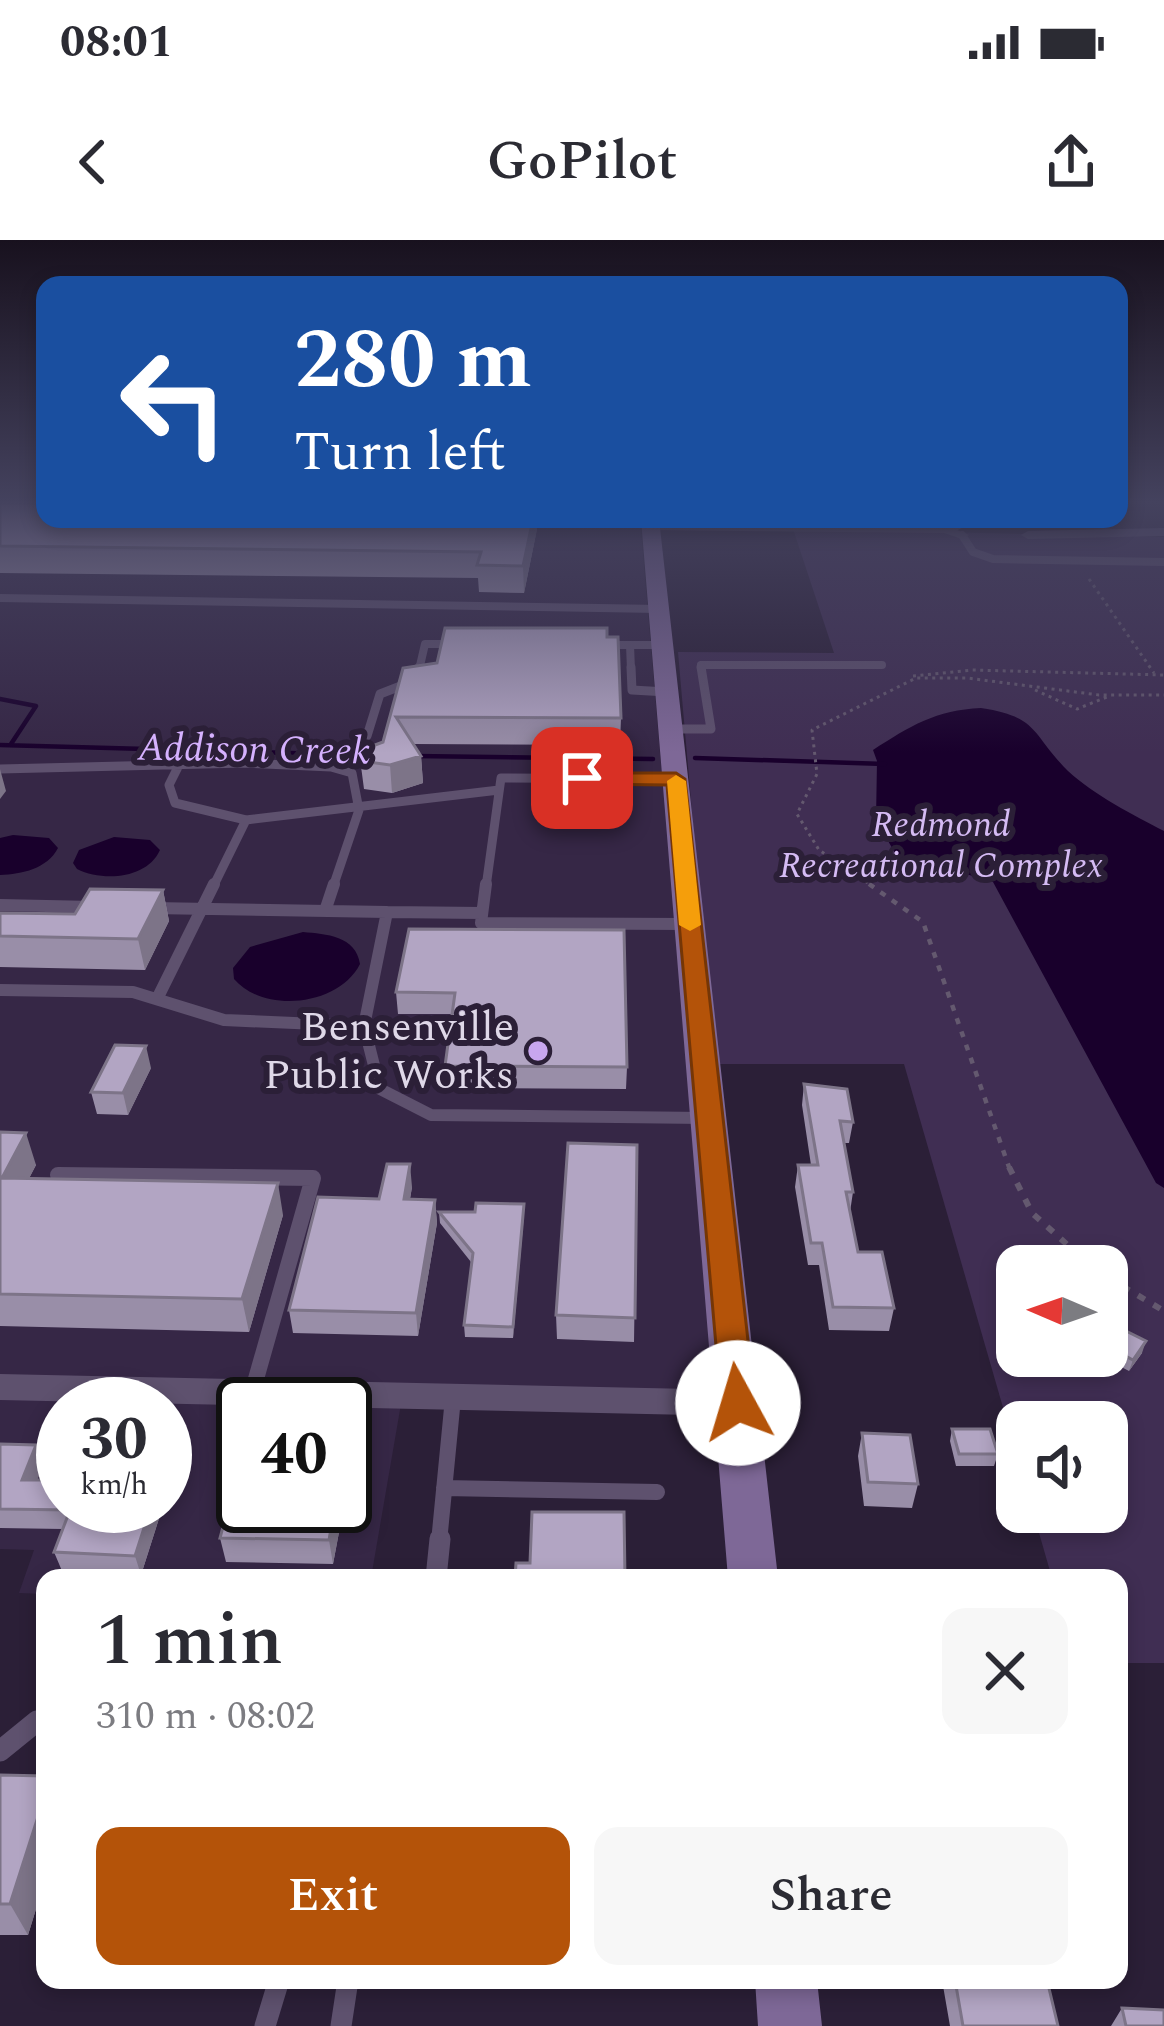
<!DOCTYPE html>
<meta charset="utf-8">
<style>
body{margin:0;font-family:Spectral,serif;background:#f7f7f7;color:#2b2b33;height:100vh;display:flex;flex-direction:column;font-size:45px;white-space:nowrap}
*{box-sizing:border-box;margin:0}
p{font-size:39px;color:#7c7c81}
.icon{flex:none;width:66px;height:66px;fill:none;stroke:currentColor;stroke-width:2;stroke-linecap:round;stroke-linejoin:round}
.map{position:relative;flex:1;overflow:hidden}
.sheet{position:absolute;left:36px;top:1329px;width:1092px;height:420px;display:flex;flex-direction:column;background:#fff;border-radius:24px;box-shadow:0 6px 18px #0003}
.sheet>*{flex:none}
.banner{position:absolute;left:36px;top:36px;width:1092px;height:252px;border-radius:24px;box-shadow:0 6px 18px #0003;background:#1a4fa0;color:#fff;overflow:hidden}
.needle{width:78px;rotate:272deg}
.buttons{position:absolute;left:996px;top:1005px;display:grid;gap:24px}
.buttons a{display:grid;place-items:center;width:132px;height:132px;border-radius:24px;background:#fff;box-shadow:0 6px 18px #0003;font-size:60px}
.speed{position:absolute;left:36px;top:1137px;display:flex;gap:24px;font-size:60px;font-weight:700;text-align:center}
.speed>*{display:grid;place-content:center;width:156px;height:156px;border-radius:50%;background:#fff;box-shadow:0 6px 18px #0003;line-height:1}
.speed small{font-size:30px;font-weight:400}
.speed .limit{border:6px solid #111;border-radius:18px;background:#fff;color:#111}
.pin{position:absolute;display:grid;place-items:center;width:102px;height:102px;color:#fff;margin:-51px;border-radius:24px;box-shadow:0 6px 18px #0006}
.me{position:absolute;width:132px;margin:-66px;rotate:354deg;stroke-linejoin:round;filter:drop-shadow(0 0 9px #0008)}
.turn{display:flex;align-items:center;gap:42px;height:252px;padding:0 60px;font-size:54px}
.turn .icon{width:156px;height:156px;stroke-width:2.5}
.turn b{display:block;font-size:84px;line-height:102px}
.round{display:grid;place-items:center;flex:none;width:126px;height:126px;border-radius:24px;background:#f7f7f7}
.head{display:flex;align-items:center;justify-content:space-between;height:204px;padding:0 60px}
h1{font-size:72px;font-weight:600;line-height:90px}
.action{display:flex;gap:24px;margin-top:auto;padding:24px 60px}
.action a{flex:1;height:138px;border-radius:24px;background:#b45309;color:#fff;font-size:48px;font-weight:600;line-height:138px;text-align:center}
.action a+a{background:#f7f7f7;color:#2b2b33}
.status{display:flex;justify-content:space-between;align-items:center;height:84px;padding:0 60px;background:#fff;direction:ltr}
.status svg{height:33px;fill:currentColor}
header{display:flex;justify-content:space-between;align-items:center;height:156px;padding:0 60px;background:#fff;font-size:54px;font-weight:600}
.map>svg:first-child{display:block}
</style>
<div class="status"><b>08:01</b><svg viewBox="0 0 49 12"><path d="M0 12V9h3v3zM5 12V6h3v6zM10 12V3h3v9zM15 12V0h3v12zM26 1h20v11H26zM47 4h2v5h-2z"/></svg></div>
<header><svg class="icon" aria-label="back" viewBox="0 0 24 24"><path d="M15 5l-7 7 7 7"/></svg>GoPilot<svg class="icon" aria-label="share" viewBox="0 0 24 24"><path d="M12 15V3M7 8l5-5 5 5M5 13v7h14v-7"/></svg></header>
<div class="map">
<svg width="1164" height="1786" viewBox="0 0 1164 1786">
<rect width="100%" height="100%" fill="#2b1f37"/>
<path fill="#362746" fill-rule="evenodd" d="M0 263 45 279H640L660 513 731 1169 401 1164 371 1338H45V1354L19 1353 34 1310 0 1309ZM63 1164H165V1266H63ZM243 1164H345V1266H243Z"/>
<path fill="#402e53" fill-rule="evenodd" d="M793 289 1164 297V1423H1119V1338H1052L1033 1272H1107V1182H1017V1216L904 824H714L678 412 834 413ZM1017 1026H1107V1116H1017Z"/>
<path fill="#19002c" d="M981 468C1040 477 1031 494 1068 531 1094 555 1133 575 1164 591V948L1156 943 993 642 895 613 876 580 877 521 873 510C910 486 936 470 981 468Z
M13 595 49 598 58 608C47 629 22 634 0 635V598Z
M114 597 150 600 160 610C147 639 103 642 77 629L73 623 79 610Z
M303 692C326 694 356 696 360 724 339 766 264 774 234 739L233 728 250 707Z"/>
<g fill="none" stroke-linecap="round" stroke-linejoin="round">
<path stroke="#19002c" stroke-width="4.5" d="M0 459 36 466 11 504
M0 505 364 515
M415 516 653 519
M695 518 885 524"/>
<path stroke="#64596f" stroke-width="3" stroke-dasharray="3 4.5" stroke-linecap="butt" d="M1089 339 1154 433
M913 436 972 430 1164 435
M1035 450 1077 469 1107 457
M874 647 819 610 797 574 817 534 812 490 916 438H967L1099 455H1164"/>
<path stroke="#64596f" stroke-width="4.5" stroke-dasharray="6 8" stroke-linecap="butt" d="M869 644 923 682 1010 930"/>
<path stroke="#64596f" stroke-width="6" stroke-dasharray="8 10" stroke-linecap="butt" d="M1009 927 1032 973 1091 1026
M1107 1037 1164 1071"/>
<path stroke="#5e516e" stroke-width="8" d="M518 280 651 282
M949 290 971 279
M962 295 973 312 993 319 1164 322
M0 358 659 369
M602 405H663
M630 405 631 430
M419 430 425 404H460
M702 430 701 425H882"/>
<path stroke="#5e516e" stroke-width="9" d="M631 427 632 450 667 452
M671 489H711L701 427
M367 496 380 454 416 440 419 427
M179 525 169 545 175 563 246 580
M0 529 245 523 331 527 352 533 359 570 333 647
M213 647 246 580 499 550
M486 647 501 538 676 539"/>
<path stroke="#5e516e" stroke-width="12" d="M486 644 481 683 688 684
M0 665 94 667
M152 668 387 672
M325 671 334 644
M482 673 387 672 364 786 380 849 431 875 704 878
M0 750 133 752 224 780 364 786
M157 759 214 644"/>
<path stroke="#5e516e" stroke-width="16" d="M58 935 313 938 252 1153
M444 1248 657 1252
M439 1302 453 1158"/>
<path stroke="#5e516e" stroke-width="21" d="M436 1338 440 1299
M0 1511 37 1481 45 1480
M265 1786 279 1740
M341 1786 348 1740"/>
<path fill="#5e516e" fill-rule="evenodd" d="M651 283 945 285 969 295 962 299 944 293 646 290Z
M1164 288V296L1028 299 1021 295 1028 291Z
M0 1134 738 1150 750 1154 755 1163 750 1172 738 1176 0 1160Z"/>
<path fill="#7e6897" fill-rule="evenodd" d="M641 279H659L778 1338H728Z
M755 1740H817L822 1786H758Z"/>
</g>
<path fill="#998ea8" d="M0 263 45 279H536L537 289 524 353 479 352 478 338 0 333Z
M607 397 621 478 620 505 413 504 421 516 423 543 392 553 364 549 359 511 383 502 403 428Z
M163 650 169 681 145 730 0 727V673L75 674Z
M409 689 627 827 626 849 446 848 445 826 452 774H398L396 752Z
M151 828 128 875 97 874 91 852Z
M804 844 853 882 849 903H844L853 952 850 972 858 1012 894 1068 889 1091 829 1090 819 1025H808L795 947 798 925H811L802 865Z
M0 892 36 925 29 938 283 975 249 1092 0 1086Z
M637 905 634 1102 557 1099 556 1075Z
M412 947 410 959 435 960 437 983 418 1096 293 1093 289 1070 379 959Z
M524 964 513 1098 465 1097 464 1085 471 1022 440 983 439 972H475Z
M1107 1097 1142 1113 1129 1131 1100 1116H1107Z
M952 1189 998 1214 994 1226H956L950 1201Z
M862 1193 918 1244 912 1268 864 1266 858 1216Z
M0 1204 36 1205 44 1224 37 1240 63 1266H163L141 1335 62 1331 54 1312 63 1289 0 1288Z
M344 1266 333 1324 226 1322 220 1298Z
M0 1535 45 1536V1640L28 1695H0Z
M942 1740H1047L1058 1786H950Z
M1122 1768 1164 1786H1111Z"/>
<path fill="#7d7488" d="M533 279H536L537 289 524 353 523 326Z
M421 516 423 543 392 553 390 525Z
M0 529 6 551 0 559Z
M163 650 169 681 145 730 138 699Z
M146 806 151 828 128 875 123 853Z
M26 893 36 925 13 970 2 938Z
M410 924 412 947 406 982 404 959Z
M278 943 283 975 249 1092 242 1059Z
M435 960 437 983 418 1096 416 1073Z
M524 964V975L513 1098V1087Z
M1146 1101 1142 1113 1129 1131 1133 1120Z
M36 1205 44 1224 29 1259 22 1240Z
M170 1206 176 1226 165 1259V1222Z
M346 1211 350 1234 345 1261V1217Z
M151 1266H163L141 1335 135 1316Z
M335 1266H344L333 1324 329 1300Z
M45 1555V1640L28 1695 10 1664Z"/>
<path fill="#b2a5c3" stroke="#7d7488" stroke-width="3" d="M0 263H45V279H533L523 326 477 325 481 312 0 306Z
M445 388H607V397H618L621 478 396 477 421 516 390 525 361 521 359 511 383 502 403 428 437 423Z
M90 649 163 650 138 699 0 696V673L75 674Z
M409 689 624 690 627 827 445 826 455 753 396 752Z
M115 805 146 806 123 853 91 852Z
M804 844 847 849 853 882 840 881 853 952H846L858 1012H882L894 1068 833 1067 822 1003H811L798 925H818Z
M0 892 26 893 2 938 278 943 242 1059 0 1054Z
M568 903 637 905 635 1078 556 1075Z
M387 924H410L404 959 435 960 416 1073 289 1070 318 957 379 959Z
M476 963 524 964 513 1087 464 1085 473 1013 439 972H475Z
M1116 1086 1146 1101 1133 1120 1107 1106V1097Z
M952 1189H990L998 1214H959Z
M862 1193 910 1195 918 1244 868 1242Z
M0 1204 36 1205 22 1240H63V1266H151L135 1316 54 1312 70 1270 0 1269Z
M243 1212V1266H335L329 1300 220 1298Z
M532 1272H624L625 1338H515L516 1323H530Z
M920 1331 988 1332 990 1338H921Z
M0 1535 45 1536V1555L10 1664H0Z
M955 1740H1047L1058 1786H963Z
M1122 1768 1164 1770V1786H1126Z"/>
<linearGradient id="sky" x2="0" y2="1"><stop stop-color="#18111e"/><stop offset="0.51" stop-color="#44425e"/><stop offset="1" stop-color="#44425e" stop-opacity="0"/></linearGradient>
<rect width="1164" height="513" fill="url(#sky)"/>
<path fill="#b45309" stroke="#753606" stroke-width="3" d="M676 533 685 539 755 1163 750 1172 738 1176 726 1172 721 1163 667 545 582 544 572 538 582 533Z"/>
<path fill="#f59e0b" d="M676 535 686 541 701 685 690 691 679 685 667 541Z"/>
<circle fill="#c8a6ef" stroke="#2b1f37" stroke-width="4.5" cx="538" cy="811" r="12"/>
<g text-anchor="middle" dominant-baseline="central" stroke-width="12" stroke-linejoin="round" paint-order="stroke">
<g font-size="36" font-style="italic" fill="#d5bbf4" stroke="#2b1f37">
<text x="941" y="585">Redmond<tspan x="941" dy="41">Recreational Complex</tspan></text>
</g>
<g font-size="39" font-style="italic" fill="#d5b1fe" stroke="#2b1f37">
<text transform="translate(254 510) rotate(1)">Addison Creek</text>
</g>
<g font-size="42" fill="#dfd8e8" stroke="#2b1f37" text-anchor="end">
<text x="514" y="787">Bensenville<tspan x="514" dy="48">Public Works</tspan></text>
</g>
</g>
</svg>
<div class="buttons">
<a><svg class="needle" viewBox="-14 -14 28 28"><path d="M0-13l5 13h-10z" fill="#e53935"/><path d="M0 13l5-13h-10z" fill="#7c7c81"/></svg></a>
<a><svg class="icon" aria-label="sound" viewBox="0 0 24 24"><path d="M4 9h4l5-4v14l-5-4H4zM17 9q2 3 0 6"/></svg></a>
</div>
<div class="speed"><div>30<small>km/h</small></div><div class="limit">40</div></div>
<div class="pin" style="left:582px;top:538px;background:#d93025"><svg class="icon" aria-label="arrive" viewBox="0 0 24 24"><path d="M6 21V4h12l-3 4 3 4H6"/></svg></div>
<svg class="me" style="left:738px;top:1163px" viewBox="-20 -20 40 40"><circle r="19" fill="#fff"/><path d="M0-13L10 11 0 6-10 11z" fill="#b45309"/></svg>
<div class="banner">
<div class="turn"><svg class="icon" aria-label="left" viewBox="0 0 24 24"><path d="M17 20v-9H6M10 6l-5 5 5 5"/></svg><div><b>280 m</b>Turn left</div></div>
</div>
<section class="sheet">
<div class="head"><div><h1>1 min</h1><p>310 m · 08:02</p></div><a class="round"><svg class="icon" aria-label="close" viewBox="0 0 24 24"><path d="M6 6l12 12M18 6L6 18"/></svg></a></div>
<div class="action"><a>Exit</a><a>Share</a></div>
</section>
</div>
